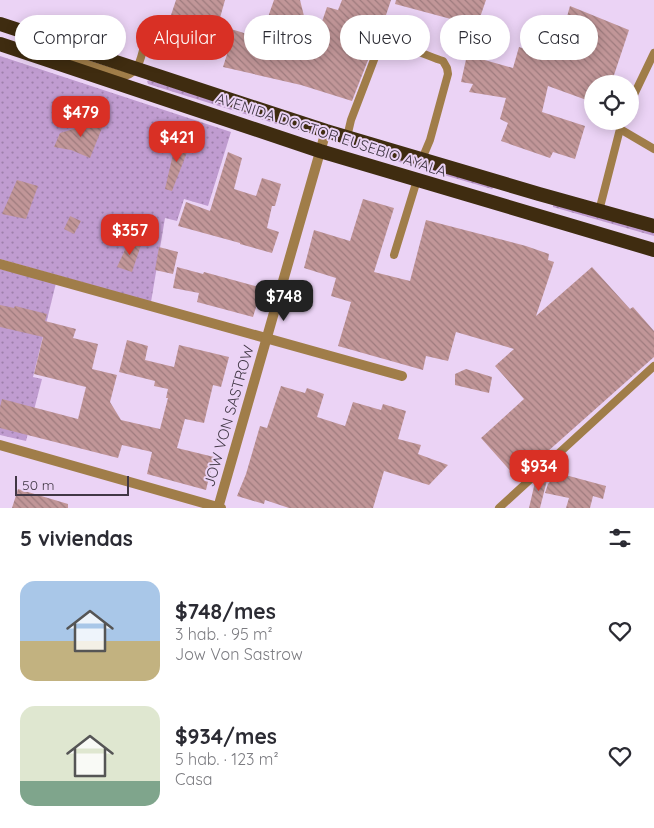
<!DOCTYPE html>
<html lang="es">
<meta charset="utf-8">
<style>
:root{--surface:#fff;--page:#f2f2f3;--text:#2b2b33;--muted:#7c7c81;--accent:#d93025}
body{margin:0;font-family:Quicksand,sans-serif;background:var(--page);color:var(--text);height:100vh;display:flex;flex-direction:column;font-size:19px;white-space:nowrap}
*{box-sizing:border-box;margin:0}
p{font-size:16px;color:var(--muted)}
.icon{flex:none;width:28px;height:28px;fill:none;stroke:currentColor;stroke-width:2;stroke-linecap:round;stroke-linejoin:round}
.map{position:relative;height:508px;overflow:hidden}
.sheet{display:flex;flex-direction:column;background:var(--surface);flex:1}
.sheet>*{flex:none}
.guide{position:absolute;left:15px;top:15px;width:625px;height:45px;display:flex;gap:10px}
.controls{position:absolute;left:584px;top:75px;display:grid;gap:10px}
.controls a{display:grid;place-items:center;width:55px;height:55px;border-radius:50%;background:var(--surface);box-shadow:0 2px 12px #0003;font-size:25px}
.scale{position:absolute;left:15px;bottom:12px;width:114px;box-sizing:border-box;padding-left:5px;border:2px solid #413745;border-top:0;font-size:14px;line-height:18px;white-space:nowrap;color:#413745;-webkit-text-stroke:4px #ebd3f5;paint-order:stroke}
.price{position:absolute;translate:-50% -42px;padding:0 11px;border-radius:10px;background:var(--accent);color:#fff;font-size:16px;line-height:32px;filter:drop-shadow(0 1px 2px #0008)}
.price::after{content:'';position:absolute;left:50%;top:30px;width:15px;height:11px;margin-left:-8px;background:inherit;clip-path:polygon(0 0,100% 0,50% 100%)}
.price.active{background:#222;color:#fff}
ul{padding:0;list-style:none}
li{display:flex;align-items:center;gap:15px;height:125px;padding:0 20px}
li span{display:grid;place-items:center;flex:none;width:140px;height:100px;border-radius:15px;color:#555}
li>.icon{margin-inline-start:auto}
span .icon{width:60px;height:60px;fill:#fffc;stroke-width:1}
li b{font-size:21px}
h2{display:flex;justify-content:space-between;align-items:center;height:60px;padding:0 20px;font-size:21px}
.tag{padding:0 18px;border-radius:22px;background:var(--surface);box-shadow:0 2px 12px #0003;font-size:18px;line-height:45px}
.tag.active{background:var(--accent);color:#fff}
.map>svg:first-child{display:block}
.grass{fill:url(#grass-dots)}
.building{fill:url(#building-back-hatch)}
.lines{fill:none;stroke-linecap:round;stroke-linejoin:round}
.service{stroke:#a07d49;stroke-width:8}
.minor{stroke:#a07d49;stroke-width:10}
.tertiary{stroke:#a07d49;stroke-width:10}
.trunk{stroke:#3f2c10;stroke-width:14}
.labels{text-anchor:middle;stroke-width:4;stroke-linejoin:round;paint-order:stroke}
.street-label{font-size:15px;fill:#413745;stroke:#ebd3f5}
</style>
<div class="map">
<svg width="654" height="508" viewBox="0 0 654 508">
<defs>
<pattern id="grass-dots" width="8" height="8" patternUnits="userSpaceOnUse" patternTransform="scale(1.25)"><rect width="8" height="8" fill="#c09cd0"/><path d="M2 2h.1M6 6h.1" fill="none" stroke="#9e80ab" stroke-width="1.8" stroke-linecap="round"/></pattern>
<pattern id="building-back-hatch" width="6" height="6" patternUnits="userSpaceOnUse" patternTransform="scale(1.25)"><rect width="6" height="6" fill="#c19698"/><path d="M-1 5l2 2M0 0l6 6M5-1l2 2" fill="none" stroke="#9e7b7e"/></pattern>
</defs>
<rect width="100%" height="100%" fill="#ebd3f5"/>
<path class="grass" d="M0 56 231 132 208 206 184 199 177 221 165 218 151 302 0 259Z
M149 80 279 122 280 125 148 84 147 81Z
M358 147 494 187 492 189 358 150Z
M553 204 654 232V236L553 207Z
M0 269 56 283 33 377 42 379 26 441 0 435Z"/>
<path class="building" d="M176 0H225L218 25 311 54 327 7 338 10 342 0H391L378 39 375 42 352 101 301 85 223 67 229 48 168 24Z
M274 0H300L307 28 267 20Z
M396 0H486L477 26 395 4Z
M570 6 629 30 611 84H592V102L548 86 542 112 585 126 575 159 553 152 550 158 501 141 508 123 500 119 506 98 469 92 473 84 461 82 467 55 513 68 519 47 555 59Z
M87 116 104 123 90 158 71 150 54 147 60 133 84 126Z
M176 141 191 142 172 191 165 189Z
M228 152 242 158 234 189 256 196 262 178 281 184 275 206H272L267 228 279 232 272 253 240 244V243L178 226 186 202 210 211Z
M17 180 38 186 26 219 2 214Z
M363 199 394 208 374 272 410 281 426 220 526 246 549 254 548 260 554 262 536 316 592 267 630 309 633 307 654 331V357L520 476H515L481 438 524 399 495 366 514 349 456 332 448 361 426 356 423 370 338 346 351 302 331 296 336 278 304 268 314 230 350 241Z
M70 216 81 221 74 234 64 229Z
M130 239 142 242 132 272 117 267Z
M159 247 178 252 173 274 155 270Z
M177 267 203 274 204 272 262 288 253 317 197 302 199 293 173 288Z
M0 305 14 308 15 306 47 314 45 321 76 329 73 338 98 344 92 369 117 375 110 402 121 420 160 429 168 398H166L168 389 154 386 155 381 119 372 127 340 148 346 145 360 174 367 179 345 229 357 221 387 213 385 204 423 185 419 177 448 214 457 206 490 147 474 152 452 122 445 118 458 0 428V407L2 399 78 419 86 387 34 374 43 337 0 327Z
M466 369 492 377 489 393 455 385V374Z
M281 386 305 393 307 388 324 394 317 417 345 426 353 402 381 410 383 404 406 411 398 439 421 445 418 454 448 465 429 485 384 471 373 508H289L265 500 264 504 237 496 246 474 260 426 267 428Z
M547 472H549L540 508H529L535 482Z
M558 473 606 486 603 499 593 496 590 508H566L569 498 545 493 548 484Z
M18 489 68 504V508H12Z"/>
<g class="lines">
<path class="service" d="M37 55 46 51 125 76C142 72 142 49 147 35
M630 103 654 53
M347 137 351 120 380 44C395 40 427 56 443 61L447 68 448 74 430 140 422 159
M599 211 620 129 654 149
M394 255 417 180
M499 508 654 366"/>
<path class="minor" d="M0 264 402 376"/>
<path class="tertiary" d="M0 445 221 508
M218 508 326 131"/>
<path class="trunk" d="M0 24 326 131 539 194 654 226
M0 44 320 151 654 250"/>
</g>
<g class="labels">
<g class="street-label">
<text transform="translate(331 135) rotate(18)" y="5">AVENIDA DOCTOR EUSEBIO AYALA</text>
<text transform="translate(229 416) rotate(-74)" y="5">JOW VON SASTROW</text>
</g>
</g>
</svg>
<div class="controls">
<a><svg class="icon" aria-label="locate" viewBox="0 0 24 24"><circle cx="12" cy="12" r="6"/><path d="M12 2v4M12 18v4M2 12h4M18 12h4"/></svg></a>
</div>
<div class="scale">50 m</div>
<b class="price" style="left:81px;top:138px">$479</b>
<b class="price" style="left:177px;top:163px">$421</b>
<b class="price" style="left:130px;top:256px">$357</b>
<b class="price active" style="left:284px;top:322px">$748</b>
<b class="price" style="left:539px;top:492px">$934</b>
<div class="guide">
<a class="tag">Comprar</a>
<a class="tag active">Alquilar</a>
<a class="tag">Filtros</a>
<a class="tag">Nuevo</a>
<a class="tag">Piso</a>
<a class="tag">Casa</a>
</div>
</div>
<section class="sheet">
<h2>5 viviendas<svg class="icon" aria-label="filters" viewBox="0 0 24 24"><path d="M4 7h16M4 17h16"/><circle cx="9" cy="7" r="2"/><circle cx="15" cy="17" r="2"/></svg></h2>
<ul>
<li><span style="background:linear-gradient(#a9c7e8 60%,#c2b280 0)"><svg class="icon" aria-label="home" viewBox="0 0 24 24"><path d="M3 11l9-7 9 7M6 9v11h12V9"/></svg></span><div><b>$748/mes</b><p>3 hab. · 95 m²</p><p>Jow Von Sastrow</p></div><svg class="icon" aria-label="heart" viewBox="0 0 24 24"><path d="M12 20l-8-8c-3-5 5-10 8-4 3-6 11-1 8 4z"/></svg></li>
<li><span style="background:linear-gradient(#dfe7d0 75%,#7fa58c 0)"><svg class="icon" aria-label="home" viewBox="0 0 24 24"><path d="M3 11l9-7 9 7M6 9v11h12V9"/></svg></span><div><b>$934/mes</b><p>5 hab. · 123 m²</p><p>Casa</p></div><svg class="icon" aria-label="heart" viewBox="0 0 24 24"><path d="M12 20l-8-8c-3-5 5-10 8-4 3-6 11-1 8 4z"/></svg></li>
</ul>
</section>
